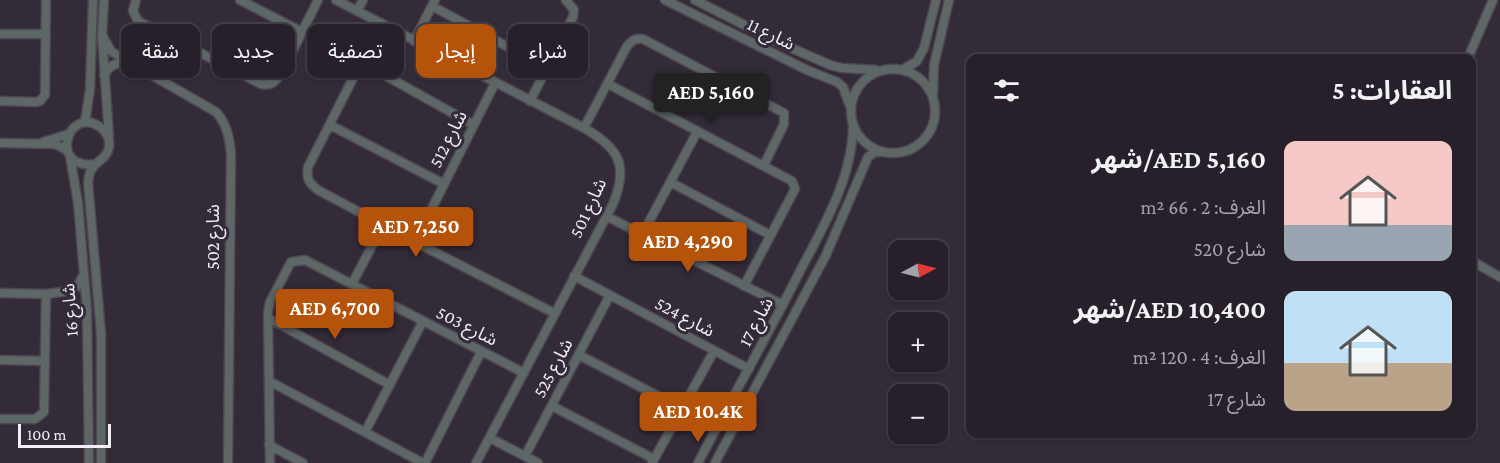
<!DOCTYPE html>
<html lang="ar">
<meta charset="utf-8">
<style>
:root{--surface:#27202b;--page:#332d37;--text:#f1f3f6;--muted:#a4a3a9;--line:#433e47;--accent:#b45309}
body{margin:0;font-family:"Crimson Pro","Noto Sans Arabic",serif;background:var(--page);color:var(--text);direction:rtl;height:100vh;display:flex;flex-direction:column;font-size:22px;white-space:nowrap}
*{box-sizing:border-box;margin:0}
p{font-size:20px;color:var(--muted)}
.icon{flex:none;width:33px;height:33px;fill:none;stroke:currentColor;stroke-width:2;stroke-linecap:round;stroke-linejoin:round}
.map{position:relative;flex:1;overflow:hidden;direction:ltr}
.drawer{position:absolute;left:966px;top:54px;width:510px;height:384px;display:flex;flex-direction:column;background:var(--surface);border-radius:12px;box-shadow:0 2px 4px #0004,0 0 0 2px var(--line);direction:rtl}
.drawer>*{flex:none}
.banner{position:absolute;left:18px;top:24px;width:570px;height:54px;direction:rtl;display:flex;gap:12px}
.needle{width:39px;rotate:83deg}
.controls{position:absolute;left:888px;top:240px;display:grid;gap:12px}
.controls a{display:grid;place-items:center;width:60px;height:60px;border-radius:12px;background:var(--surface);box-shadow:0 2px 4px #0004,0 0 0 2px var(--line);font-size:30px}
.scale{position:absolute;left:18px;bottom:15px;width:93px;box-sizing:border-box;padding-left:6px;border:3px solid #f3edf7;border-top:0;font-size:16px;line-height:21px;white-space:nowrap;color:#f3edf7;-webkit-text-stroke:4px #342b39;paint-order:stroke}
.price{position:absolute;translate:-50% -51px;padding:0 14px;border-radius:6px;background:var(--accent);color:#fff;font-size:20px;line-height:39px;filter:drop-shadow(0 2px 3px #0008)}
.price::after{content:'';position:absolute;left:50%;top:36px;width:18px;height:14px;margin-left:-9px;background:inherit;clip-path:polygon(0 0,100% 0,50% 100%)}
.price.active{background:#222;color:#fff}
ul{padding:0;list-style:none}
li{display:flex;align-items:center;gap:18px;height:150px;padding:0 24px}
li span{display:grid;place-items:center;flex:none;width:168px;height:120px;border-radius:12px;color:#555}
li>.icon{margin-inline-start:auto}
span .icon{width:72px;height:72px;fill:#fffc;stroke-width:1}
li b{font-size:26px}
h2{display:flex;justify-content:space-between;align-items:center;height:72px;padding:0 24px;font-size:26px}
.chip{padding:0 21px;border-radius:12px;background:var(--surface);box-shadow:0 2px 4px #0004,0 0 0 2px var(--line);font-size:21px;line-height:54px}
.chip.active{background:var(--accent);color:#fff}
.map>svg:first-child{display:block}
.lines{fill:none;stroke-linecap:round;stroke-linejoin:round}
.minor-casing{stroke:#4f4654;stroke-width:11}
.minor{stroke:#5d6766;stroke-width:8}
.labels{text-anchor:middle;stroke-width:6;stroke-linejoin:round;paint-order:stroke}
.street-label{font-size:18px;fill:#f3edf7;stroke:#342b39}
</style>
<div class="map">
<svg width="1500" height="463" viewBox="0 0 1500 463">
<rect width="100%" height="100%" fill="#342b39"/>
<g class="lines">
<g class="minor-casing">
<path id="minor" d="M104 0 102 35 109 136
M136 0 133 11 138 21 261 84C272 86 276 81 282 72L318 0
M240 0 302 32
M336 0 584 128C619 148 629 165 613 204L476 463
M665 0 807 70 837 82 843 87 850 106
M695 0 780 43 830 65 842 68 876 70
M432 6 547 68
M357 11 363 0
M381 23 308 167C306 179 309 183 318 190L415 242 554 313
M0 34H46
M102 35 111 51 117 55 216 112C227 124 229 137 231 153L228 463
M414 41 435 0
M1468 58 1493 0
M361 62 474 125
M851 111a42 42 0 1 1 84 0a42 42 0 1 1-84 0Z
M904 69 917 61 924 48 936 0
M104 75C109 65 117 62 128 63
M608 84 792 181 795 189 744 286
M933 94 934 65 949 0
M0 101 35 102 40 101 45 95 46 0
M530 101 573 17 574 10 566 0
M85 122 90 89 93 0
M330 125 444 184
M584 128 626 48C631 41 634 38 643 39L784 113V124L764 165
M43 142 69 134
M0 143 55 144 67 150
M70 156 78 203 87 310 89 463
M96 164C47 171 68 104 100 127 107 132 110 139 109 147 107 159 97 160 92 169 89 172 89 178 88 182L101 334V463
M670 182 770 235
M606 216 783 305
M642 235 697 132
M415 242 495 83
M1472 261 1500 277
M574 276 749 369
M352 284 383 225
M0 293 46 294 62 292 77 287 83 276
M268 318 390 385
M579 355 681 408
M0 360 45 361
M269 381 423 463
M552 406 654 459
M0 419H35L44 412 46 294
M365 432 423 321
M490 438 538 463
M269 445 303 463
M525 456 610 295
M270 463 268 312 270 302 291 262 305 260 524 373
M425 463 481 352
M652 463 714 351
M698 463C731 399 767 337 799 273 823 227 853 178 853 124
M715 463 826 255 868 157 875 152H882"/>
</g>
<use href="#minor" class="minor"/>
</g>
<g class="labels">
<g class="street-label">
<text transform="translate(771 34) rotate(26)" y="6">شارع 11</text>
<text transform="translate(448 139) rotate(-63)" y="6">شارع 512</text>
<text transform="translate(588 208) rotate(-65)" y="6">شارع 501</text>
<text transform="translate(213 237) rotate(-90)" y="6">شارع 502</text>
<text transform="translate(70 310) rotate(-94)" y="6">شارع 16</text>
<text transform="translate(685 317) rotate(28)" y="6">شارع 524</text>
<text transform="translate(756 322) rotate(-62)" y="6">شارع 17</text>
<text transform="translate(467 326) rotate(27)" y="6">شارع 503</text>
<text transform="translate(553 368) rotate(-62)" y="6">شارع 525</text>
</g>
</g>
</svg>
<div class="controls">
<a><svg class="needle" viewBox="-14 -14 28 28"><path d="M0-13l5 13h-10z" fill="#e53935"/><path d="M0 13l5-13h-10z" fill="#a4a3a9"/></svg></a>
<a>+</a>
<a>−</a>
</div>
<div class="scale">100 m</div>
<b class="price active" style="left:711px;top:124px">AED 5,160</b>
<b class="price" style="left:416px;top:258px">AED 7,250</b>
<b class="price" style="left:688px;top:273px">AED 4,290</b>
<b class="price" style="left:335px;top:340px">AED 6,700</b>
<b class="price" style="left:698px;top:443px">AED 10.4K</b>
<div class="banner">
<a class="chip">شراء</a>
<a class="chip active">إيجار</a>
<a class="chip">تصفية</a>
<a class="chip">جديد</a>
<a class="chip">شقة</a>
</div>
<section class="drawer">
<h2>العقارات: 5<svg class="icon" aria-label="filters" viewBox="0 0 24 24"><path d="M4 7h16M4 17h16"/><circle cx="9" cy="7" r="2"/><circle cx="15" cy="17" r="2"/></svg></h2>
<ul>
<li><span style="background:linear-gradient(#f6c9c9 70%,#9aa5b1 0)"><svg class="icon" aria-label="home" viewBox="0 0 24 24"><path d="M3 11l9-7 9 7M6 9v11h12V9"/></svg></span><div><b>AED 5,160/شهر</b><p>الغرف: 2 · 66 m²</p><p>شارع 520</p></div></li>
<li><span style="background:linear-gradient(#bfe0f5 60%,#b9a48a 0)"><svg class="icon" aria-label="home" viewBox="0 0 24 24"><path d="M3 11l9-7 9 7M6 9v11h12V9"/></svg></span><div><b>AED 10,400/شهر</b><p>الغرف: 4 · 120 m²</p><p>شارع 17</p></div></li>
</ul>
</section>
</div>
